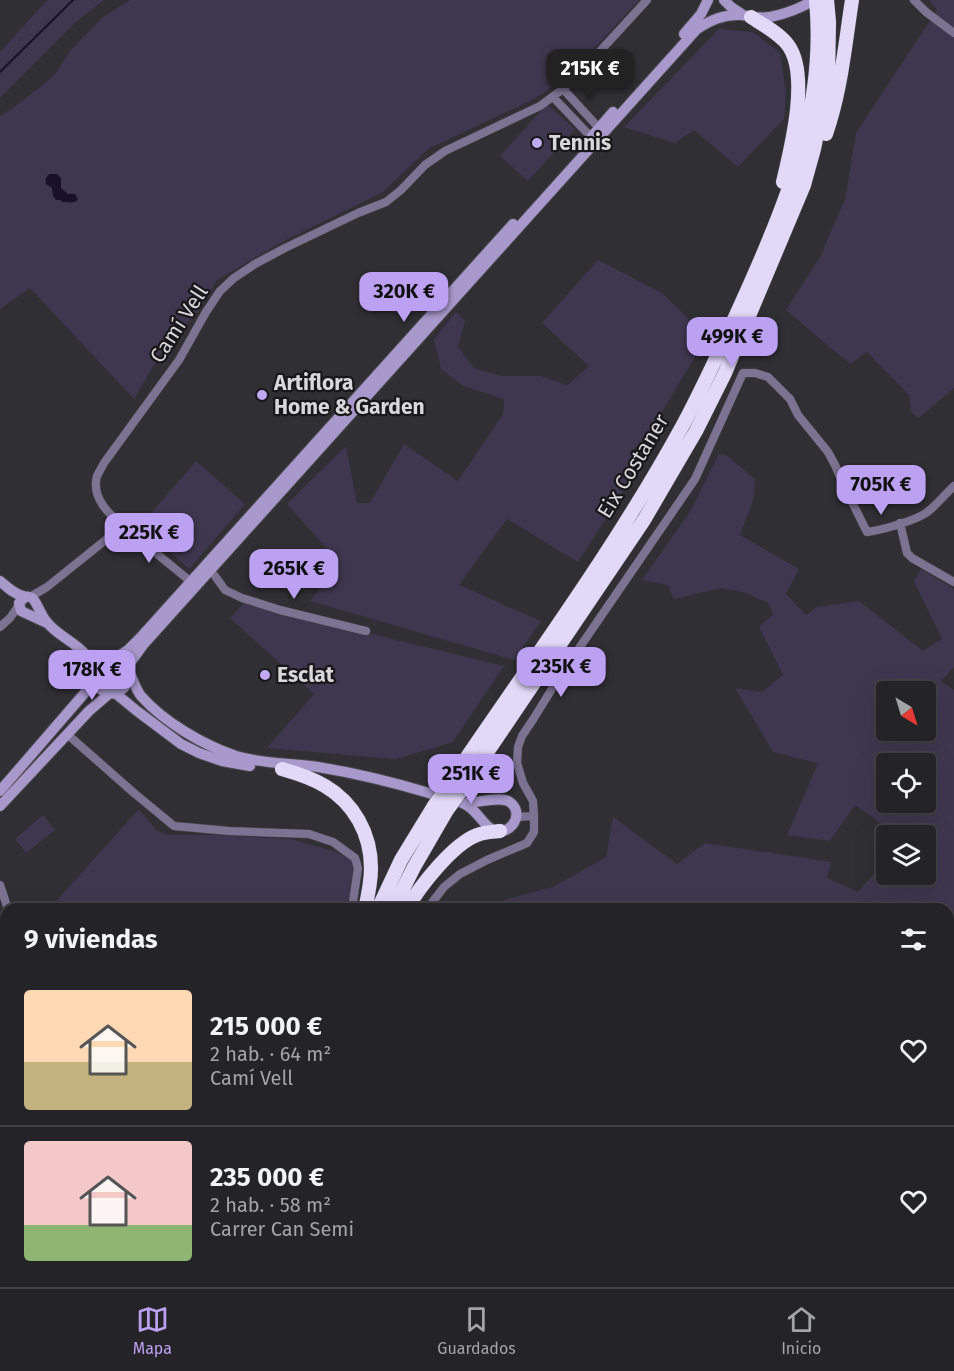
<!DOCTYPE html>
<html lang="es">
<meta charset="utf-8">
<style>
:root{--surface:#242327;--page:#2c2b2f;--text:#f1f3f6;--muted:#a3a4a7;--line:#414044;--accent:#bca0f2}
body{margin:0;font-family:"Fira Sans",sans-serif;background:var(--page);color:var(--text);height:100vh;display:flex;flex-direction:column;font-size:22px;white-space:nowrap}
*{box-sizing:border-box;margin:0}
p{font-size:20px;color:var(--muted)}
.icon{flex:none;width:33px;height:33px;fill:none;stroke:currentColor;stroke-width:2;stroke-linecap:round;stroke-linejoin:round}
.map{position:relative;flex:1;overflow:hidden}
.panel{position:absolute;left:0px;top:903px;width:954px;height:384px;display:flex;flex-direction:column;background:var(--surface);border-radius:18px 18px 0 0;box-shadow:0 6px 24px #0002,0 0 0 2px var(--line)}
.panel>*{flex:none}
.needle{width:39px;rotate:142deg}
.tools{position:absolute;left:876px;top:681px;display:grid;gap:12px}
.tools a{display:grid;place-items:center;width:60px;height:60px;border-radius:6px;background:var(--surface);box-shadow:0 6px 24px #0002,0 0 0 2px var(--line);font-size:30px}
.price{position:absolute;translate:-50% -51px;padding:0 14px;border-radius:12px;background:var(--accent);color:#111;font-size:20px;line-height:39px;filter:drop-shadow(0 2px 3px #0008)}
.price::after{content:'';position:absolute;left:50%;top:36px;width:18px;height:14px;margin-left:-9px;background:inherit;clip-path:polygon(0 0,100% 0,50% 100%)}
.price.active{background:#222;color:#fff}
ul{padding:0;list-style:none}
li{display:flex;align-items:center;gap:18px;height:150px;padding:0 24px}
li+li{border-top:2px solid var(--line)}
li span{display:grid;place-items:center;flex:none;width:168px;height:120px;border-radius:6px;color:#555}
li>.icon{margin-inline-start:auto}
span .icon{width:72px;height:72px;fill:#fffc;stroke-width:1}
li b{font-size:26px}
h2{display:flex;justify-content:space-between;align-items:center;height:72px;padding:0 24px;font-size:26px}
.menu{display:flex;justify-content:space-around;align-items:center;height:84px;border-top:2px solid var(--line);background:var(--surface);font-size:16px;color:var(--muted)}
.menu a{display:grid;justify-items:center;gap:3px}
.menu .active{color:var(--accent)}
.map>svg:first-child{display:block}
.green{fill:#3f374f;fill-rule:evenodd}
.water{fill:#1a102a}
.lines{fill:none;stroke-linecap:round;stroke-linejoin:round}
.stream{stroke:#1a102a;stroke-width:2}
.street-casing{stroke:#4b4a4f;stroke-width:9}
.secondary-casing{stroke:#4b4a4f;stroke-width:12}
.highway-casing{stroke:#4b4a4f;stroke-width:15}
.street{stroke:#7c7393;stroke-width:8}
.secondary{stroke:#a898cb;stroke-width:10}
.highway{stroke:#e2d9f9;stroke-width:14}
.highway-bridge-casing{stroke:#4b4a4f;stroke-width:15;stroke-linecap:butt}
.highway-bridge{stroke:#e2d9f9;stroke-width:14}
.poi-dot{fill:#c0a8f3;stroke:#18181a;stroke-width:2}
.labels{text-anchor:middle;stroke-width:4.5;stroke-linejoin:round;paint-order:stroke}
.poi-label{font-size:21px;font-weight:bold;fill:#d8d8db;stroke:#18181a;text-anchor:start}
.street-label{font-size:21px;fill:#d8d8db;stroke:#18181a}
</style>
<div class="map">
<svg width="954" height="1287" viewBox="0 0 954 1287">
<rect width="100%" height="100%" fill="#302f34"/>
<path class="green" d="M48 0H104L76 22 0 98V52L38 10Z
M130 0H639L569 76 534 99 428 149 383 192 282 242 217 280 198 311 161 353 134 399 30 288 0 309V116L17 105 54 76 70 51 102 18Z
M929 0H954V388L919 418 911 412 909 395 867 352 850 364 786 310 820 257 845 199 856 133 937 10Z
M719 29 753 32 780 53 786 93 784 119 738 167 694 130 675 143 624 127Z
M547 104 575 129 528 181 500 156Z
M598 260 662 293 707 337 645 440 631 451 635 473 578 562 507 519 459 585 541 621 514 660 310 601 340 563 287 504 346 446 357 503H370L404 444 458 481 503 414 504 399 463 386 441 369 434 339 456 312 465 321 458 347 474 368 501 376H540L567 385 589 366 542 323Z
M719 454 726 455 755 479 754 498 740 535 799 569 786 594 806 615 817 607 859 601 923 651 942 639 914 581 921 569 954 589V667L941 681 954 690V1221L948 1226V909H493L504 900 553 887 606 857 613 817 677 864 705 843 831 862 827 878 858 892 886 860V874H926V836L898 835 855 805 830 841 787 835 818 763 773 752 735 688 762 692 783 675 759 627 773 614 768 603 746 593 722 588 674 599 668 585 642 580 691 510ZM886 692H926V730H886ZM886 764H926V802H886Z
M196 461 245 504 189 569 140 526Z
M244 603 504 666 453 742 396 759 267 748 314 694 230 618Z
M139 809 156 830 168 835H214L291 839 336 852 348 857 355 864V909H49Z
M43 815 55 830 26 853 15 839Z
M59 1281H280V1287H59Z
M369 1281H457L449 1287H367Z
M530 1281H919L918 1287H525Z"/>
<path class="water" d="M50 174H57L61 178V188L68 194H75L78 199C76 204 68 202 63 202L60 200H56L53 196 52 188 46 184C45 179 46 176 50 174Z"/>
<g class="lines">
<path class="stream" d="M0 72 73 0"/>
<g class="street-casing">
<path id="street" d="M914 0 926 12 954 33
M563 89 599 128
M553 97 591 137
M900 523 907 553 912 558 954 582
M123 526 190 581
M215 576 225 590 242 598 280 610 366 631
M30 597 47 587 123 526C109 514 91 498 97 476 99 472 102 467 104 463L179 360 206 312 220 291 234 278 255 264 285 248 358 213 386 202 401 190 425 165 445 151 540 106 563 89 580 73 647 0
M0 627 10 618 19 605
M67 734 134 793 174 826 229 831 309 834 333 842 355 858 358 868 352 909
M534 816 533 801 523 783 517 763 518 747 522 736 534 718 558 679 695 479 743 373H755L768 377 790 399 798 415 828 452 836 467 842 482 867 532C882 530 914 521 926 513 936 506 945 494 954 486
M0 885 8 909
M427 909 444 887 460 874 487 860 527 843 534 832V816L516 817
M0 980 6 978
M3 1061 6 1072
M0 1147 6 1154
M948 1230 954 1226
M0 1236 6 1230
M50 1281V1287
M463 1287 468 1281
M514 1287 516 1281
M922 1287 923 1281"/>
</g>
<g class="secondary-casing">
<path id="secondary" d="M724 0 731 7 743 15
M684 34 701 14 708 0
M586 143 613 112
M0 581C7 587 14 594 23 596 26 597 29 596 32 598 35 599 42 617 46 621 56 635 74 641 85 654 93 665 90 684 103 691 116 698 128 688 129 675
M25 597 19 603 21 611 47 623
M86 655C91 655 117 658 121 661 130 666 133 686 141 696 164 722 203 745 236 756 263 764 291 763 318 767 355 773 392 782 429 793 441 797 457 799 468 806 477 812 482 822 490 828 507 840 526 816 511 803 502 794 476 804 463 803
M116 658 128 650 140 638 513 224
M127 667 143 645 697 29C711 20 724 14 741 15 751 16 760 19 770 17 785 14 801 8 814 0
M115 693 137 711 181 744 199 753 222 761 250 766
M0 791 95 681
M0 806 89 711 110 693"/>
</g>
<g class="highway-casing">
<path id="highway" d="M751 17C763 25 779 33 788 45 810 75 791 148 783 182
M826 134C841 91 845 45 852 0
M282 769C296 773 312 778 325 786 354 803 371 834 371 868 371 882 368 896 365 909
M448 785C528 666 615 550 684 423 708 378 729 331 750 284 791 192 826 102 816 0
M461 791 644 520 696 431 725 373 804 185 814 149 828 79 829 22 827 0
M378 909 401 860 434 806
M393 909 414 867 447 810
M407 909C419 887 453 844 477 835 484 832 492 832 500 831
M310 1287 311 1281
M325 1287 326 1281"/>
</g>
<use href="#street" class="street"/>
<use href="#secondary" class="secondary"/>
<use href="#highway" class="highway"/>
<g class="highway-bridge-casing">
<path id="highway-bridge" d="M434 806 448 785
M447 810 461 791"/>
</g>
<use href="#highway-bridge" class="highway-bridge"/>
</g>
<g class="poi-dot">
<circle cx="537" cy="143" r="6"/>
<circle cx="262" cy="395" r="6"/>
<circle cx="265" cy="675" r="6"/>
</g>
<g class="labels">
<g class="poi-label">
<text x="549" y="150">Tennis</text>
<text x="274" y="390">Artiflora<tspan x="274" dy="24">Home &amp; Garden</tspan></text>
<text x="277" y="682">Esclat</text>
</g>
<g class="street-label">
<text transform="translate(179 324) rotate(-57)" y="7">Camí Vell</text>
<text transform="translate(633 466) rotate(-59)" y="7">Eix Costaner</text>
</g>
</g>
</svg>
<div class="tools">
<a><svg class="needle" viewBox="-14 -14 28 28"><path d="M0-13l5 13h-10z" fill="#e53935"/><path d="M0 13l5-13h-10z" fill="#a3a4a7"/></svg></a>
<a><svg class="icon" aria-label="locate" viewBox="0 0 24 24"><circle cx="12" cy="12" r="6"/><path d="M12 2v4M12 18v4M2 12h4M18 12h4"/></svg></a>
<a><svg class="icon" aria-label="layers" viewBox="0 0 24 24"><path d="M12 4l9 5-9 5-9-5zM3 14l9 5 9-5"/></svg></a>
</div>
<b class="price active" style="left:590px;top:100px">215K €</b>
<b class="price" style="left:404px;top:323px">320K €</b>
<b class="price" style="left:732px;top:368px">499K €</b>
<b class="price" style="left:881px;top:516px">705K €</b>
<b class="price" style="left:149px;top:564px">225K €</b>
<b class="price" style="left:294px;top:600px">265K €</b>
<b class="price" style="left:561px;top:698px">235K €</b>
<b class="price" style="left:92px;top:701px">178K €</b>
<b class="price" style="left:471px;top:805px">251K €</b>
<section class="panel">
<h2>9 viviendas<svg class="icon" aria-label="filters" viewBox="0 0 24 24"><path d="M4 7h16M4 17h16"/><circle cx="9" cy="7" r="2"/><circle cx="15" cy="17" r="2"/></svg></h2>
<ul>
<li><span style="background:linear-gradient(#ffd9b3 60%,#c2b280 0)"><svg class="icon" aria-label="home" viewBox="0 0 24 24"><path d="M3 11l9-7 9 7M6 9v11h12V9"/></svg></span><div><b>215 000 €</b><p>2 hab. · 64 m²</p><p>Camí Vell</p></div><svg class="icon" aria-label="heart" viewBox="0 0 24 24"><path d="M12 20l-8-8c-3-5 5-10 8-4 3-6 11-1 8 4z"/></svg></li>
<li><span style="background:linear-gradient(#f6c9c9 70%,#8fb573 0)"><svg class="icon" aria-label="home" viewBox="0 0 24 24"><path d="M3 11l9-7 9 7M6 9v11h12V9"/></svg></span><div><b>235 000 €</b><p>2 hab. · 58 m²</p><p>Carrer Can Semi</p></div><svg class="icon" aria-label="heart" viewBox="0 0 24 24"><path d="M12 20l-8-8c-3-5 5-10 8-4 3-6 11-1 8 4z"/></svg></li>
</ul>
</section>
</div>
<nav class="menu">
<a class="active"><svg class="icon" aria-label="map" viewBox="0 0 24 24"><path d="M3 6l6-2 6 2 6-2v14l-6 2-6-2-6 2zM9 4v14M15 6v14"/></svg>Mapa</a>
<a><svg class="icon" aria-label="saved" viewBox="0 0 24 24"><path d="M7 4h10v16l-5-4-5 4z"/></svg>Guardados</a>
<a><svg class="icon" aria-label="home" viewBox="0 0 24 24"><path d="M3 11l9-7 9 7M6 9v11h12V9"/></svg>Inicio</a>
</nav>
